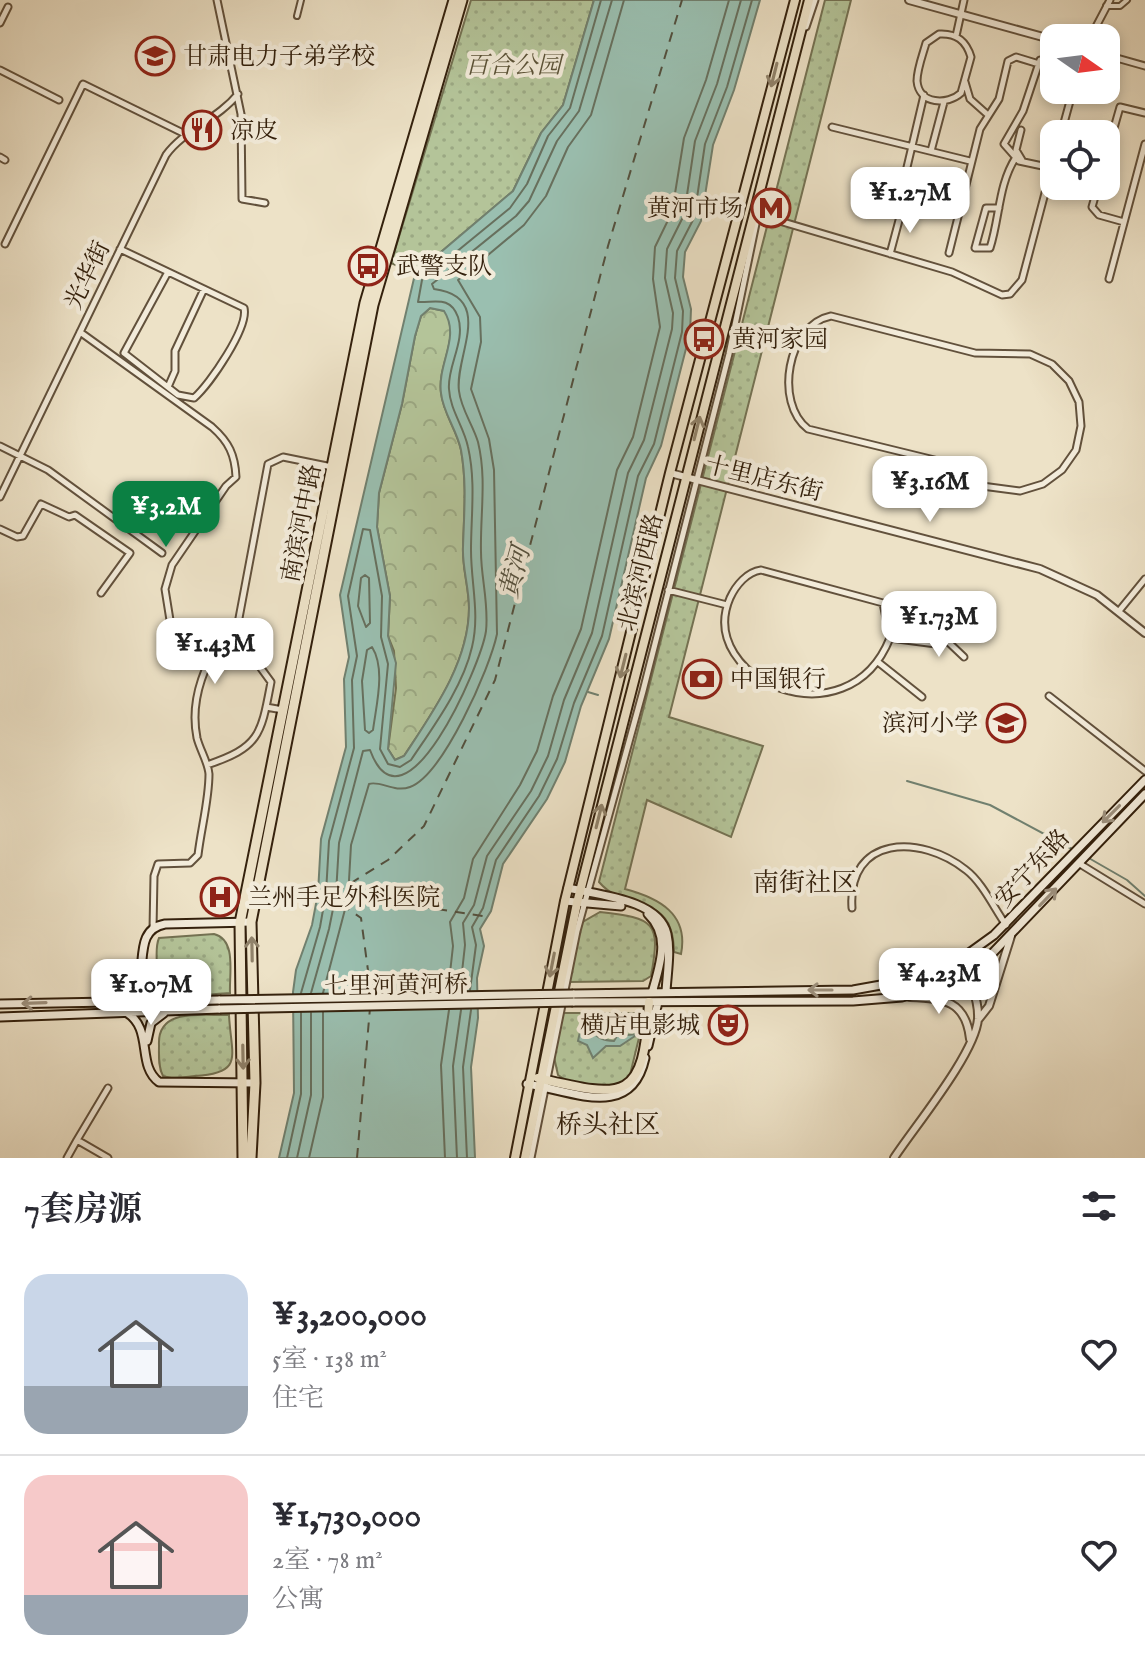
<!DOCTYPE html>
<html lang="zh">
<meta charset="utf-8">
<style>
:root{--surface:#fff;--page:#f2f2f3;--text:#2b2b33;--muted:#7c7c81;--line:#e1e1e2;--accent:#0b8043}
body{margin:0;font-family:"IM FELL English","Noto Serif SC",serif;background:var(--page);color:var(--text);height:100vh;display:flex;flex-direction:column;font-size:30px;white-space:nowrap}
*{box-sizing:border-box;margin:0}
p{font-size:26px;color:var(--muted)}
.icon{flex:none;width:44px;height:44px;fill:none;stroke:currentColor;stroke-width:2;stroke-linecap:round;stroke-linejoin:round}
.map{position:relative;height:1158px;overflow:hidden}
.drawer{display:flex;flex-direction:column;background:var(--surface);flex:1}
.drawer>*{flex:none}
.needle{width:52px;rotate:104deg}
.tools{position:absolute;left:1040px;top:24px;display:grid;gap:16px}
.tools a{display:grid;place-items:center;width:80px;height:80px;border-radius:16px;background:var(--surface);box-shadow:0 4px 12px #0003;font-size:40px}
.price{position:absolute;translate:-50% -68px;padding:0 18px;border-radius:16px;background:#fff;color:#222;font-size:26px;line-height:52px;filter:drop-shadow(0 2px 4px #0008)}
.price::after{content:'';position:absolute;left:50%;top:48px;width:24px;height:18px;margin-left:-12px;background:inherit;clip-path:polygon(0 0,100% 0,50% 100%)}
.price.current{background:var(--accent);color:#fff}
ul{padding:0;list-style:none}
li{display:flex;align-items:center;gap:24px;height:200px;padding:0 24px}
li+li{border-top:2px solid var(--line)}
li span{display:grid;place-items:center;flex:none;width:224px;height:160px;border-radius:24px;color:#555}
li>.icon{margin-inline-start:auto}
span .icon{width:96px;height:96px;fill:#fffc;stroke-width:1}
li b{font-size:34px}
h2{display:flex;justify-content:space-between;align-items:center;height:96px;padding:0 24px;font-size:34px}
.map>svg:first-child{display:block}
.forest{fill:url(#forest-crowns);stroke:#747253;stroke-width:2}
.park{fill:url(#park-dots);stroke:#747253;stroke-width:2}
.water{fill:#9abfb0;stroke:#71806f;stroke-width:2;fill-rule:evenodd}
.lines{fill:none;stroke-linecap:round;stroke-linejoin:round}
.shore{stroke:#67705e;stroke-width:2}
.stream{stroke:#71806f;stroke-width:2}
.ferry{stroke:#53503e;stroke-width:2;stroke-dasharray:10 8;stroke-linecap:butt}
.pedestrian-casing{stroke:#62513c;stroke-width:8}
.minor-casing{stroke:#62513c;stroke-width:9}
.tertiary-casing{stroke:#62513c;stroke-width:10}
.secondary-casing{stroke:#34210d;stroke-width:11}
.primary-casing{stroke:#34210d;stroke-width:12}
.trunk-casing{stroke:#34210d;stroke-width:13}
.pedestrian{stroke:#f3ecdb;stroke-width:4}
.minor{stroke:#f3ecdb;stroke-width:5}
.tertiary{stroke:#f3ecdb;stroke-width:6}
.secondary{stroke:#f3ecdb;stroke-width:7}
.primary{stroke:#ede2c7;stroke-width:8}
.trunk{stroke:#ede2c7;stroke-width:9}
.secondary-bridge-casing{stroke:#34210d;stroke-width:11;stroke-linecap:butt}
.secondary-bridge{stroke:#f3ecdb;stroke-width:7}
.oneway{stroke:#90826a}
.oneway2{stroke:#9d917e}
.labels{text-anchor:middle;stroke-width:8;stroke-linejoin:round;paint-order:stroke}
.poi-label{font-size:24px;fill:#34210d;stroke:#f3ecdb;text-anchor:start}
.park-label{font-size:24px;font-style:italic;fill:#5a5237;stroke:#f3ecdb}
.street-label{font-size:24px;fill:#34210d;stroke:#f3ecdb}
.water-label{font-size:26px;font-style:italic;fill:#53503e;stroke:#f3ecdb}
.neighbourhood-label{font-size:26px;fill:#34210d;stroke:#f3ecdb}
</style>
<div class="map">
<svg width="1145" height="1158" viewBox="0 0 1145 1158">
<defs>
<pattern id="forest-crowns" width="20" height="18" patternUnits="userSpaceOnUse" patternTransform="scale(2)"><rect width="20" height="18" fill="#b4c499"/><path d="M2 6a3 3 0 1 1 6 0M12 15a3 3 0 1 1 6 0" fill="none" stroke="#9ba883"/></pattern>
<pattern id="park-dots" width="8" height="8" patternUnits="userSpaceOnUse" patternTransform="scale(2)"><rect width="8" height="8" fill="#b4c499"/><path d="M2 2h.1M6 6h.1" fill="none" stroke="#9ba883" stroke-width="1.8" stroke-linecap="round"/></pattern>
</defs>
<rect width="100%" height="100%" fill="#ede2c7"/>
<filter id="stains"><feTurbulence type="fractalNoise" baseFrequency=".0025" numOctaves="4"/><feColorMatrix values="0 0 0 0 .2 0 0 0 0 .09 0 0 0 0 .02 0 0 0 .5 -.17"/></filter>
<radialGradient id="worn" r=".72"><stop offset=".6" stop-color="#630" stop-opacity="0"/><stop offset="1" stop-color="#630" stop-opacity=".3"/></radialGradient>
<path class="forest" d="M430 308 445 311C461 337 437 365 441 393 443 413 457 430 461 450 467 483 464 514 463 547 462 568 469 588 469 608 469 662 433 712 404 756L395 760 388 749 396 688 394 651 388 636 390 596 377 527 379 493 402 404 415 336 421 316Z"/>
<path class="park" d="M471 0H594L563 105 541 133 513 191 415 274 391 263Z
M825 0H851L669 717 763 746 731 837 647 800 625 889C659 898 689 914 681 954L674 952C673 890 628 916 599 882Z
M600 912C655 918 661 922 651 976L643 981 569 982 581 923Z
M214 934C237 940 229 974 230 993 202 994 159 1007 157 969 157 958 155 947 159 938Z
M563 1013H645L629 1079C609 1091 576 1090 558 1075L554 1057Z
M229 1015C231 1056 245 1073 195 1076 185 1077 173 1080 163 1076 158 1067 159 1055 159 1045 157 1007 202 1016 229 1015Z"/>
<path class="water" d="M594 0H760L734 90 713 145 701 221 685 252 683 277 691 309 690 333 661 446 646 478 609 639 581 706 565 762 547 799 503 864 491 911 480 929 484 946 477 978 478 1018 471 1067 475 1158H279L294 1093 293 992 296 970 312 925 318 893 321 839 346 747 344 679 349 657 340 595 415 274 513 191 541 133 563 105ZM430 308 444 311C461 337 437 364 441 393 443 413 457 430 461 450 467 483 464 514 463 547 462 567 469 587 469 608 469 662 433 712 404 756L395 760 388 749 396 663 388 636 390 596 377 527 379 493 402 404 415 336 421 316Z
M585 1029C597 1032 594 1040 614 1041L617 1036 638 1034 620 1046H606L593 1058 587 1045 578 1041 580 1032Z"/>
<g class="lines">
<path class="shore" d="M365 575 369 578 370 623 366 627 358 606 361 578Z
M372 647C386 669 376 706 373 730L369 733 365 730 362 681 367 650Z
M460 990 465 945 463 923 474 905 487 856 531 791 548 756 564 700 592 633 628 473 644 440 672 329 673 313 665 278 667 249 684 215 695 141 717 84 741 0
M470 990 476 945 472 927 483 908 496 860 539 796 557 759 574 703 602 636 638 476 654 444 682 332 683 311 675 278 677 251 694 218 705 144 727 87 752 0
M448 991 453 946 450 922 464 898 473 859 520 785 537 751 553 696 581 629 617 470 633 437 660 327 653 279 655 247 672 212 684 138 706 80 729 0
M301 993 320 927 326 893 329 841 354 748 352 680 357 656 348 596 363 529 370 530 382 596 381 637 388 664 380 749 388 764 400 767 411 760C433 727 463 687 472 647 480 614 471 584 471 550 471 515 476 482 468 447 464 427 450 410 449 389 447 366 466 341 458 317 450 295 434 303 418 302L422 280 510 208 527 184 548 136 570 108 601 0
M311 993 329 929 336 894 339 843 363 751 370 750C404 842 481 665 486 631 489 604 481 578 481 552 480 515 487 479 478 442 473 425 461 409 459 391 454 357 496 297 434 289L432 284 516 216 529 201 557 141 579 111 612 0
M323 993 348 898 351 845 369 784C380 780 394 793 410 787 443 775 490 668 497 634L494 470 489 439 471 389 481 342 480 317 458 280 524 225 546 196 568 147 591 115 624 0
M287 1158 301 1094V1013
M297 1158 311 1095V1013
M309 1158 323 1097V1012
M445 1158 441 1065 449 1010
M457 1158 453 1066 461 1010
M467 1158 463 1067 471 1010"/>
<path class="stream" d="M588 692 598 695
M907 781 990 805 1074 850
M1080 853 1127 880 1145 896"/>
<path class="ferry" d="M335 893 388 860 424 826 495 680 608 246 682 0
M371 993 361 918 340 903 335 893 489 917
M357 1158 370 1008"/>
<g class="pedestrian-casing">
<path id="pedestrian" d="M1106 6H1120L1127 0
M297 16 301 0"/>
</g>
<g class="minor-casing">
<path id="minor" d="M217 0 241 114 242 199 265 203
M0 23 8 7
M806 27 815 0
M939 34C956 33 966 40 971 57L961 93C948 105 919 105 917 81 917 69 923 54 926 43Z
M956 36 964 0
M1090 38 1110 0
M1106 55 1145 66
M1040 60 1023 111 1004 144 1019 161 1052 168
M0 70 59 100
M965 82 970 99 988 115
M832 127 970 161
M1021 130 1016 150 1022 160
M1061 134 1073 90
M931 151 944 102
M1106 156 1120 107 1145 113
M0 157 5 160
M1098 186 1092 207 1099 215 1124 222
M900 197 924 95
M999 208H986L975 248H990C1000 217 998 185 1016 157
M756 214 952 272 1002 295 1010 294 1022 280 1054 159
M5 244 83 84 187 135
M120 249 244 308C249 327 210 384 194 398L178 395 124 353 168 272
M949 253 980 129 999 99 1008 61 1016 57 1039 64
M890 254 902 209 897 200 906 196 910 204 902 209
M1109 279 1145 144
M831 316 975 353 1030 354 1052 364 1069 381 1079 402 1081 426 1076 450 1062 470 1043 484 1020 491 982 486 959 466 808 429C774 403 787 325 831 316Z
M80 332 212 427C229 442 235 455 236 477L226 486 172 565 165 589 174 645
M168 387 175 371V351L204 289
M0 446 48 470 162 553
M0 497 166 155C184 130 218 119 238 94
M0 529 17 537 23 536 41 504 69 517 75 515 130 553 101 593
M761 570 883 603 890 638C847 745 695 679 730 598 736 585 747 572 761 570Z
M668 590 727 605
M1119 611 1145 579
M890 638 936 644 944 638 955 609 966 604
M944 638 964 657
M878 662 922 697
M1049 696 1145 771
M266 707 283 710
M207 765C260 747 261 735 271 682L236 634
M1080 864 1145 904
M852 908C847 835 921 834 966 870 982 882 994 908 1006 925
M153 929 154 876 158 864 190 863 198 855C201 829 209 800 209 774 208 762 200 750 197 738 190 703 203 652 236 634L268 464 283 457 332 467
M67 1158 77 1140
M108 1158 77 1140 108 1088
M531 1158 577 931 643 691 729 354 758 214"/>
</g>
<g class="tertiary-casing">
<path id="tertiary" d="M909 0 1054 40
M670 473 1040 569 1097 595 1145 633
M910 997C944 998 966 1001 970 1039
M978 1020 989 1006 1011 936
M894 1158C915 1126 975 1054 978 1019 979 999 969 976 958 961"/>
</g>
<g class="secondary-casing">
<path id="secondary" d="M568 888C597 895 659 899 667 934 671 952 667 973 666 992
M565 901 621 906
M648 914C671 936 660 964 652 993
M143 968 152 992 165 998
M573 994 853 990 920 978 958 961 994 935 1145 780
M126 1000C155 982 127 931 165 924L251 922
M573 1002 853 1001 902 997 927 991 983 963 1145 794
M0 1004 220 1000
M126 1012C154 1029 136 1065 159 1082L255 1083
M0 1017 220 1009
M147 1041 151 1023 164 1013
M648 1046 658 1002
M527 1084C573 1091 631 1121 645 1058"/>
</g>
<g class="primary-casing">
<path id="primary" d="M538 1078C626 1099 644 1102 649 1002
M515 1158 565 901 670 473 795 0
M525 1158 577 903 809 0"/>
</g>
<g class="trunk-casing">
<path id="trunk" d="M243 1158 240 923 365 303 454 0
M251 1158 255 1083 251 922 373 305 462 0"/>
</g>
<use href="#pedestrian" class="pedestrian"/>
<use href="#minor" class="minor"/>
<use href="#tertiary" class="tertiary"/>
<use href="#secondary" class="secondary"/>
<use href="#primary" class="primary"/>
<use href="#trunk" class="trunk"/>
<g class="secondary-bridge-casing">
<path id="secondary-bridge" d="M220 1000 573 994
M220 1009 573 1002"/>
</g>
<use href="#secondary-bridge" class="secondary-bridge"/>
</g>
<defs><path id="oneway-shaft" d="M-6 0H5M1.5-3L5.5 0L1.5 3" fill="none" stroke-width="1.6" stroke-linecap="round" stroke-linejoin="round" transform="scale(2)"/></defs>
<g class="oneway">
<use href="#oneway-shaft" transform="translate(774 75) rotate(104)"/>
<use href="#oneway-shaft" transform="translate(697 428) rotate(-76)"/>
<use href="#oneway-shaft" transform="translate(623 666) rotate(104)"/>
<use href="#oneway-shaft" transform="translate(599 816) rotate(-76)"/>
<use href="#oneway-shaft" transform="translate(252 949) rotate(-91)"/>
<use href="#oneway-shaft" transform="translate(552 965) rotate(101)"/>
<use href="#oneway-shaft" transform="translate(243 1057) rotate(89)"/>
</g>
<g class="oneway2">
<use href="#oneway-shaft" transform="translate(1111 814) rotate(135)"/>
<use href="#oneway-shaft" transform="translate(1048 897) rotate(-46)"/>
<use href="#oneway-shaft" transform="translate(820 990) rotate(180)"/>
<use href="#oneway-shaft" transform="translate(34 1003) rotate(178)"/>
</g>
<defs>
<g id="school-ring" transform="scale(2)"><circle r="9.5" fill="#f3ecdb" stroke="#8f2418" stroke-width="1.5"/><path d="M0-5L7-2L0 1L-7-2ZM-4 1L0 2.5L4 1V4Q0 6-4 4Z" fill="#8f2418"/></g>
<g id="restaurant-ring" transform="scale(2)"><circle r="9.5" fill="#f3ecdb" stroke="#8f2418" stroke-width="1.5"/><path d="M-5-6h1v4h1v-4h1v4h1v-4h1v5L-1.5 .5V6h-2V.5L-5-1ZM5-6V6H3V1.5H1.5Q1.5-4 5-6Z" fill="#8f2418"/></g>
<g id="metro-ring" transform="scale(2)"><circle r="9.5" fill="#f3ecdb" stroke="#8f2418" stroke-width="1.5"/><path d="M-5.5 5V-5H-3L0 0L3-5H5.5V5H3V-.5L0 4L-3-.5V5Z" fill="#8f2418"/></g>
<g id="bus-ring" transform="scale(2)"><circle r="9.5" fill="#f3ecdb" stroke="#8f2418" stroke-width="1.5"/><path d="M-5-6H5V4H4V6H2V4H-2V6H-4V4H-5ZM-3.5-4V0h7V-4ZM-3.5 1.2v1.5H-2V1.2ZM2 1.2v1.5H3.5V1.2Z" fill="#8f2418"/></g>
<g id="bank-ring" transform="scale(2)"><circle r="9.5" fill="#f3ecdb" stroke="#8f2418" stroke-width="1.5"/><path d="M-6-4H6V4H-6ZM0-2.3a2.3 2.3 0 1 0 0 4.6a2.3 2.3 0 1 0 0-4.6Z" fill="#8f2418"/></g>
<g id="hospital-ring" transform="scale(2)"><circle r="9.5" fill="#f3ecdb" stroke="#8f2418" stroke-width="1.5"/><path d="M-5-5h3v3.5h4V-5h3V5h-3V1.5h-4V5h-3Z" fill="#8f2418"/></g>
<g id="theatre-ring" transform="scale(2)"><circle r="9.5" fill="#f3ecdb" stroke="#8f2418" stroke-width="1.5"/><path d="M-5-5.5Q0-4 5-5.5V0Q5 5 0 6Q-5 5-5 0ZM-3.3-2.5H-1v1.5H-3.3ZM1-2.5H3.3v1.5H1ZM-2.8 1Q0 5.5 2.8 1Z" fill="#8f2418"/></g>
</defs>
<g fill-rule="evenodd">
<use href="#school-ring" x="155" y="56"/>
<use href="#restaurant-ring" x="202" y="130"/>
<use href="#metro-ring" x="771" y="208"/>
<use href="#bus-ring" x="368" y="266"/>
<use href="#bus-ring" x="704" y="339"/>
<use href="#bank-ring" x="702" y="679"/>
<use href="#school-ring" x="1006" y="723"/>
<use href="#hospital-ring" x="220" y="897"/>
<use href="#theatre-ring" x="728" y="1025"/>
</g>
<g class="labels">
<g class="poi-label">
<text x="183" y="64">甘肃电力子弟学校</text>
<text x="230" y="138">凉皮</text>
<text x="743" y="216" text-anchor="end">黄河市场</text>
<text x="396" y="274">武警支队</text>
<text x="732" y="347">黄河家园</text>
<text x="730" y="687">中国银行</text>
<text x="978" y="731" text-anchor="end">滨河小学</text>
<text x="248" y="905">兰州手足外科医院</text>
<text x="700" y="1033" text-anchor="end">横店电影城</text>
</g>
<g class="park-label">
<text x="513" y="73">百合公园</text>
</g>
<g class="street-label">
<text transform="translate(87 275) rotate(-64)" y="8">光华街</text>
<text transform="translate(764 478) rotate(14)" y="8">十里店东街</text>
<text transform="translate(301 523) rotate(-79)" y="8">南滨河中路</text>
<text transform="translate(640 572) rotate(-76)" y="8">北滨河西路</text>
<text transform="translate(1032 868) rotate(-47)" y="8">安宁东路</text>
<text transform="translate(396 985) rotate(-1)" y="8">七里河黄河桥</text>
</g>
<g class="water-label">
<text transform="translate(514 572) rotate(-75)" y="9">黄河</text>
</g>
<g class="neighbourhood-label">
<text x="805" y="891">南街社区</text>
<text x="608" y="1133">桥头社区</text>
</g>
</g>
<rect width="100%" height="100%" filter="url(#stains)"/>
<rect width="100%" height="100%" fill="url(#worn)"/>
</svg>
<div class="tools">
<a><svg class="needle" viewBox="-14 -14 28 28"><path d="M0-13l5 13h-10z" fill="#e53935"/><path d="M0 13l5-13h-10z" fill="#7c7c81"/></svg></a>
<a><svg class="icon" aria-label="locate" viewBox="0 0 24 24"><circle cx="12" cy="12" r="6"/><path d="M12 2v4M12 18v4M2 12h4M18 12h4"/></svg></a>
</div>
<b class="price" style="left:910px;top:235px">¥1.27M</b>
<b class="price" style="left:930px;top:524px">¥3.16M</b>
<b class="price current" style="left:166px;top:549px">¥3.2M</b>
<b class="price" style="left:939px;top:659px">¥1.73M</b>
<b class="price" style="left:215px;top:686px">¥1.43M</b>
<b class="price" style="left:939px;top:1016px">¥4.23M</b>
<b class="price" style="left:151px;top:1027px">¥1.07M</b>
</div>
<section class="drawer">
<h2>7套房源<svg class="icon" aria-label="filters" viewBox="0 0 24 24"><path d="M4 7h16M4 17h16"/><circle cx="9" cy="7" r="2"/><circle cx="15" cy="17" r="2"/></svg></h2>
<ul>
<li><span style="background:linear-gradient(#c9d6e8 70%,#9aa5b1 0)"><svg class="icon" aria-label="home" viewBox="0 0 24 24"><path d="M3 11l9-7 9 7M6 9v11h12V9"/></svg></span><div><b>¥3,200,000</b><p>5室 · 138 m²</p><p>住宅</p></div><svg class="icon" aria-label="heart" viewBox="0 0 24 24"><path d="M12 20l-8-8c-3-5 5-10 8-4 3-6 11-1 8 4z"/></svg></li>
<li><span style="background:linear-gradient(#f6c9c9 75%,#9aa5b1 0)"><svg class="icon" aria-label="home" viewBox="0 0 24 24"><path d="M3 11l9-7 9 7M6 9v11h12V9"/></svg></span><div><b>¥1,730,000</b><p>2室 · 78 m²</p><p>公寓</p></div><svg class="icon" aria-label="heart" viewBox="0 0 24 24"><path d="M12 20l-8-8c-3-5 5-10 8-4 3-6 11-1 8 4z"/></svg></li>
</ul>
</section>
